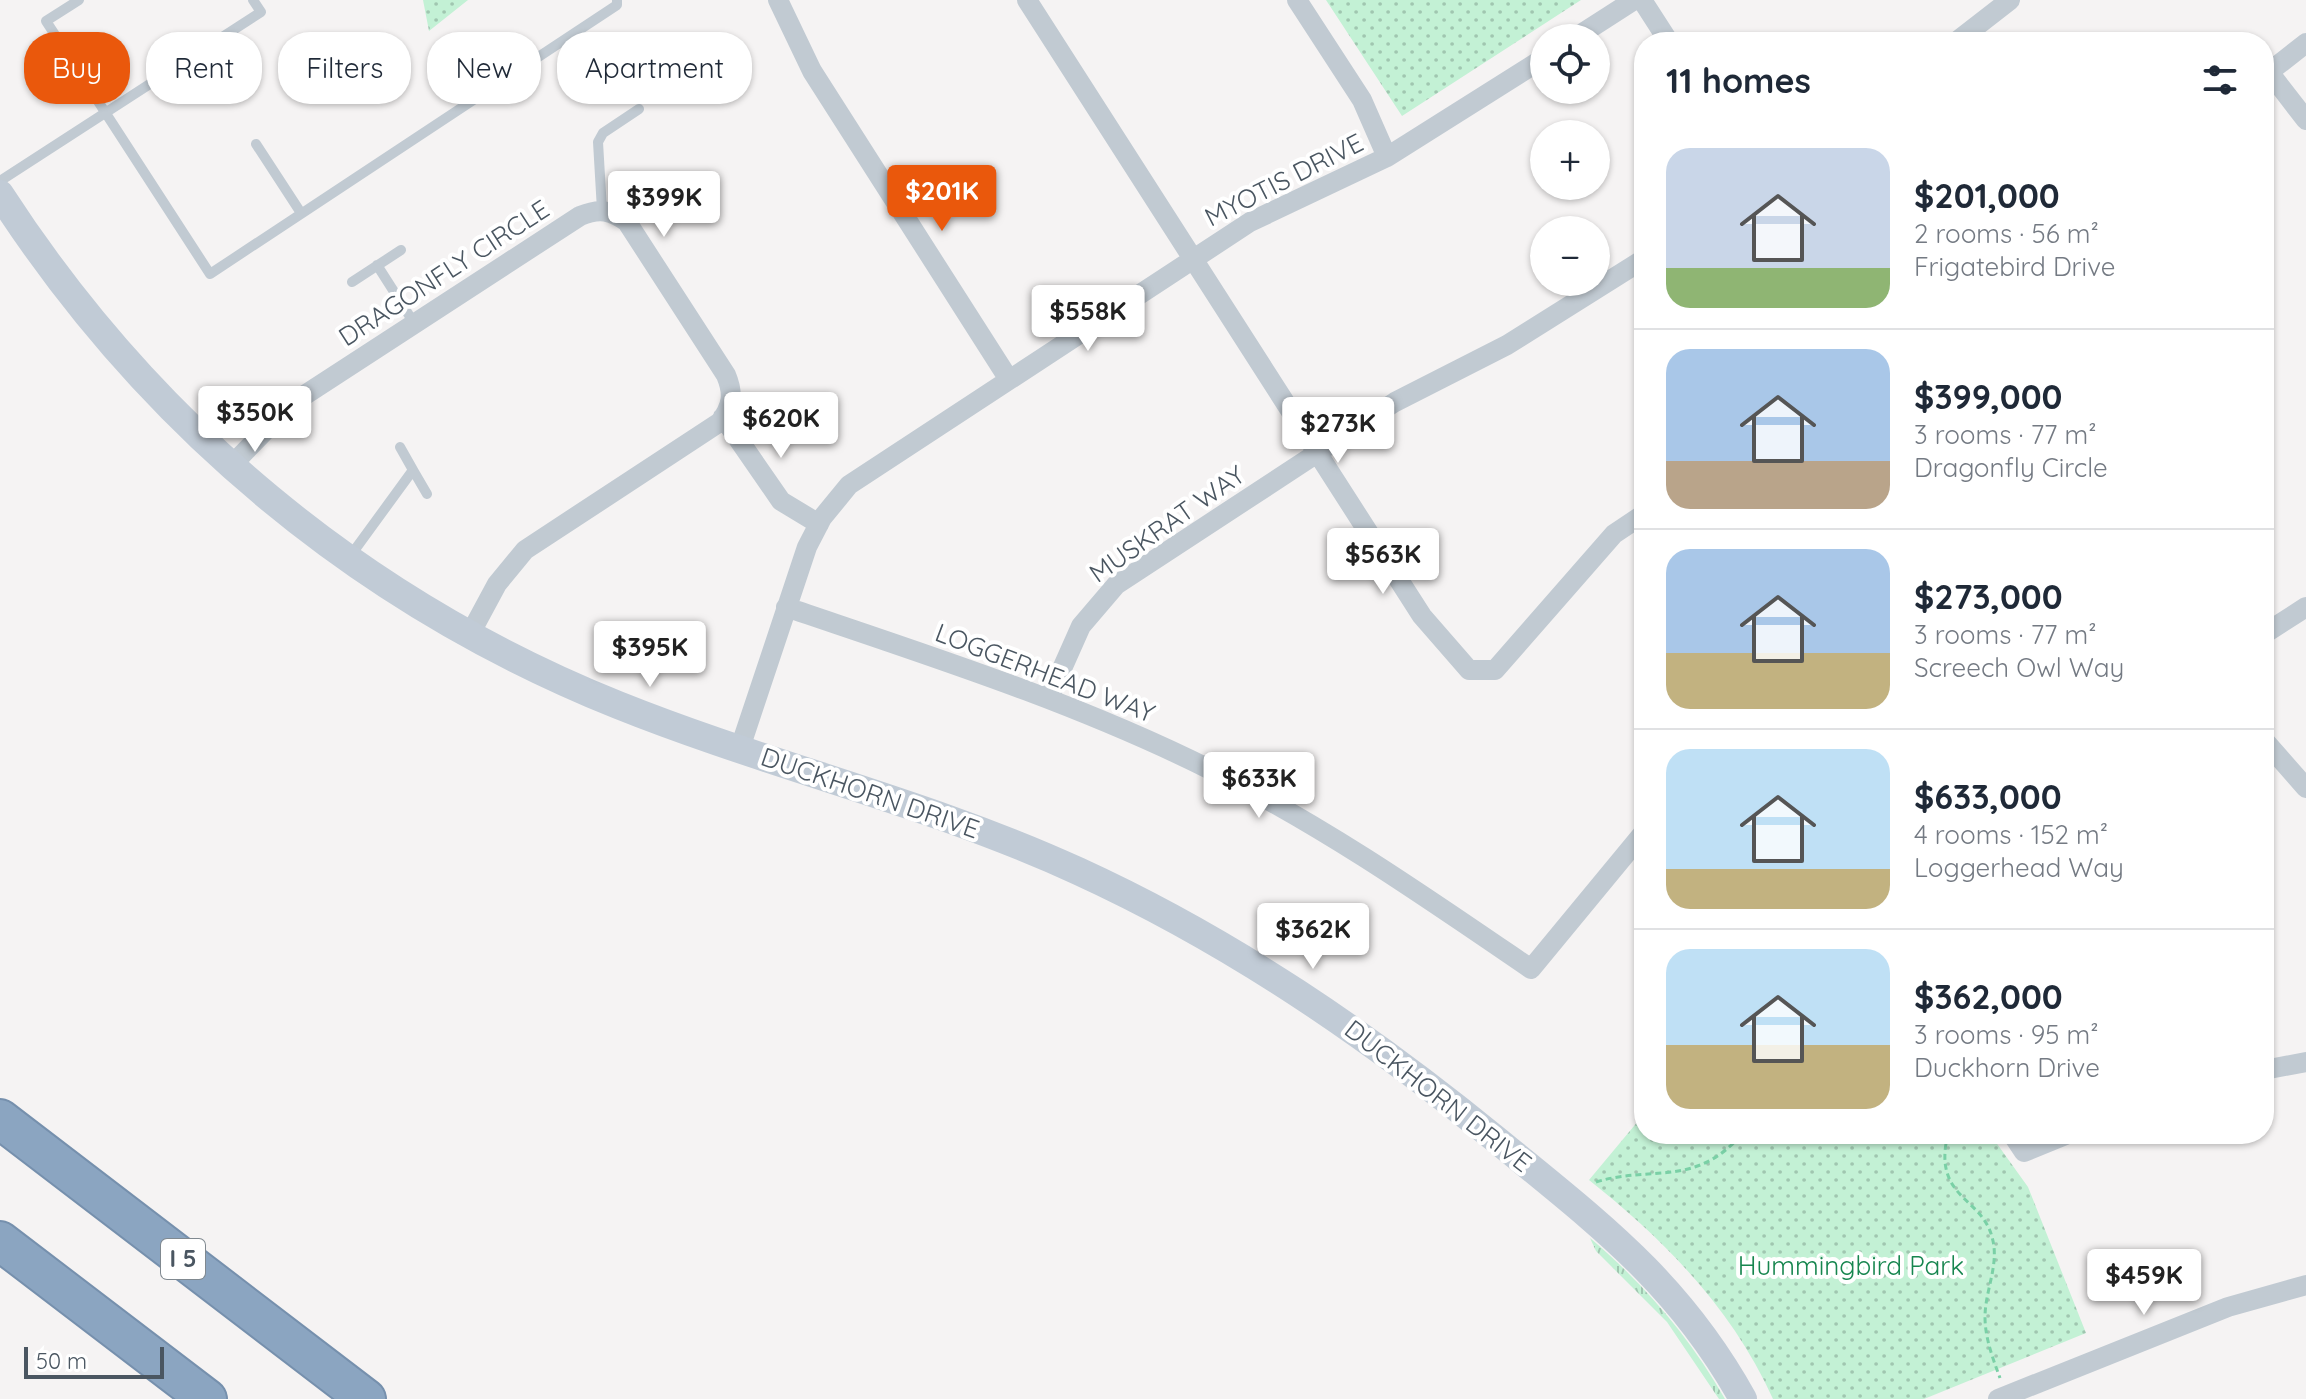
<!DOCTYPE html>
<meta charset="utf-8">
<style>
:root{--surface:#fff;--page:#f2f2f3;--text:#1f2937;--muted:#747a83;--line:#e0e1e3;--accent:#ea580c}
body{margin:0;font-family:Quicksand,sans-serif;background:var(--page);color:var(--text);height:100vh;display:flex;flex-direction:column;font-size:30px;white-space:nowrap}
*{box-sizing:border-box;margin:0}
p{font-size:26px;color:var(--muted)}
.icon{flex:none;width:44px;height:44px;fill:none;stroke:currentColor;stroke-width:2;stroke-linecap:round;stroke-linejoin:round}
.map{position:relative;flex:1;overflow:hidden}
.panel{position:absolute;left:1634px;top:32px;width:640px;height:1112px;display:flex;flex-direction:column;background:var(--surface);border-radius:32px;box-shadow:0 2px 6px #0004}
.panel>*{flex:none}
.top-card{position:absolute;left:24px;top:32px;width:760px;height:72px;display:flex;gap:16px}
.controls{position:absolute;left:1530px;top:24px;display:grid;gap:16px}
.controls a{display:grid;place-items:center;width:80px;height:80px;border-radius:50%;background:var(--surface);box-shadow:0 2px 6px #0004;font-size:40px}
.scale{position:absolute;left:24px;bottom:20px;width:140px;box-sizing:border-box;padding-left:8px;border:4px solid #4a5661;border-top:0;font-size:22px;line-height:28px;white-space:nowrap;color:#4a5661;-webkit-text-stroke:6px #fff;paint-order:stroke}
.price{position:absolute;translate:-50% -68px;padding:0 18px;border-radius:8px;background:#fff;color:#222;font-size:26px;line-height:52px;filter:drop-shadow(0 2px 4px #0008)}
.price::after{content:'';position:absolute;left:50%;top:48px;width:24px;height:18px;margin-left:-12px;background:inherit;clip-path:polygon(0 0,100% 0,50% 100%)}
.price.selected{background:var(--accent);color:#fff}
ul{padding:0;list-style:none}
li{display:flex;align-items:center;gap:24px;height:200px;padding:0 32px}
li+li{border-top:2px solid var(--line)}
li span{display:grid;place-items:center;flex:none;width:224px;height:160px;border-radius:24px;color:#555}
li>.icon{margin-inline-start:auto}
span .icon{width:96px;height:96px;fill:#fffc;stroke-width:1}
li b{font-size:34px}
h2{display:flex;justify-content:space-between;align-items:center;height:96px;padding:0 32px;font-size:34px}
.pill{padding:0 28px;border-radius:32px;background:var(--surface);box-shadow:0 2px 6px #0004;font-size:28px;line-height:72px}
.pill.selected{background:var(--accent);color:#fff}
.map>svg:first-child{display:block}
.grass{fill:url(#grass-tufts)}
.park{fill:url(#park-dots)}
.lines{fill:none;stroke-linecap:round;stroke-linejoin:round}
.highway-casing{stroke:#7690ad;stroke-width:42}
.path{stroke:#7ad0a6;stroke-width:3;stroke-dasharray:6 4;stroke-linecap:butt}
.lane{stroke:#c1cad2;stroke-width:10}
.street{stroke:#c1cad2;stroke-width:20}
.secondary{stroke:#c1cbd6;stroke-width:28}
.highway{stroke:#8ba5c1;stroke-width:38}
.labels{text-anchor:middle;stroke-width:8;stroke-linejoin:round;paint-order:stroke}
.shield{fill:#fff;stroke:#808990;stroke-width:2}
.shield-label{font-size:24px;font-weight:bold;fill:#4a5661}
.street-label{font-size:26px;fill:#4a5661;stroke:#fff}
.park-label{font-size:26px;fill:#17864f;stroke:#fff}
</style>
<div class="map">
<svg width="2306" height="1399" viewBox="0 0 2306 1399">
<defs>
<pattern id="grass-tufts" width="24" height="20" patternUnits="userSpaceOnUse" patternTransform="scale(2)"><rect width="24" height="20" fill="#c3f1d5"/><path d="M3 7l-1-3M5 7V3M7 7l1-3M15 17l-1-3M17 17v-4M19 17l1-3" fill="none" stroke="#a0c6b0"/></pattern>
<pattern id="park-dots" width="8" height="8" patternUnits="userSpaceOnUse" patternTransform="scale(2)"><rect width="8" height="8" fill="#c3f1d5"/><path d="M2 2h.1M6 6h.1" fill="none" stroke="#a0c6b0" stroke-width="1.8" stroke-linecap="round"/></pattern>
</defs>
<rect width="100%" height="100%" fill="#f5f3f3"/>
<path class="grass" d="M1590 1238C1645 1285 1689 1336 1725 1399H1719L1667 1322 1596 1251Z"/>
<path class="park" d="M423 0H468L429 31Z
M1326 0H1581L1402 116Z
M1644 1114V1134H1990L2028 1187 2086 1333 1924 1399H1773C1733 1310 1665 1240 1589 1180Z"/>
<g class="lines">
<g class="highway-casing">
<path id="highway" d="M0 1119 366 1399
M0 1241 207 1399"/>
</g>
<path class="path" d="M1948 1134C1932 1198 1982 1197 1992 1237 2000 1264 1985 1290 1985 1317 1985 1338 1993 1359 2000 1378
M1596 1182C1652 1165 1695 1188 1742 1134"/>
<path class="lane" d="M79 0 46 21 210 274 617 5V0
M256 144 301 213
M0 181 261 12 253 0
M602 210 598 142 603 133 639 109
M377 265 414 323
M352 282 401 250
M400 447 413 470
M351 555 413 470 427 494"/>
<path class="street" d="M778 0 812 71 1008 378
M1027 0 1422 616 1469 670H1495L1614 534 1644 514
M1297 0 1362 100 1387 157
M1642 0 1669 42
M1575 38 1634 0
M1956 42 2010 0
M2269 72 2306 120
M2264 76 2306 43
M723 417 781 501 819 524
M230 467 291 404 580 216C599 208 611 210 627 222L726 375C734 394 732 406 720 422L525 550 497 584 469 636
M786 607C930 656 1075 702 1211 770 1324 826 1427 898 1531 969L1644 832
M2264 634 2306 607
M1049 698 1081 626 1116 585 1395 402 1507 345 1644 259
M2264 740 2306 788
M740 748 807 547 822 518 849 485 1250 222 1387 157 1544 58
M2264 1070 2306 1062
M2012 1134 2024 1152 2068 1134
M1998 1399 2228 1307 2306 1285"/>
<path class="secondary" d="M0 194C150 426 362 602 618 705 770 766 930 803 1078 871 1231 941 1368 1035 1498 1141 1599 1224 1678 1282 1743 1399"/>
<use href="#highway" class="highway"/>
</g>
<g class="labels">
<rect class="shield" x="161" y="1239" width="44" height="40" rx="6"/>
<g class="shield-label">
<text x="183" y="1267">I 5</text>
</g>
<g class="street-label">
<text transform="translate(1284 180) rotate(-27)" y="9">MYOTIS DRIVE</text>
<text transform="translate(444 273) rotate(-33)" y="9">DRAGONFLY CIRCLE</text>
<text transform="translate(1167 524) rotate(-35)" y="9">MUSKRAT WAY</text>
<text transform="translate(1045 673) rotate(21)" y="9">LOGGERHEAD WAY</text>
<text transform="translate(870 793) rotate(19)" y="9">DUCKHORN DRIVE</text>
<text transform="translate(1438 1096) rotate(38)" y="9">DUCKHORN DRIVE</text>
</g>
<g class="park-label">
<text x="1851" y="1275">Hummingbird Park</text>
</g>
</g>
</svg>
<div class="controls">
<a><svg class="icon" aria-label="locate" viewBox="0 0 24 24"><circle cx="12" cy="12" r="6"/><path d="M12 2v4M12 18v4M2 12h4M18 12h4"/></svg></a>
<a>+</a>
<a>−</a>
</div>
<div class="scale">50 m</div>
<b class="price selected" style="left:942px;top:233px">$201K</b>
<b class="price" style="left:664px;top:239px">$399K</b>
<b class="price" style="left:1088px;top:353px">$558K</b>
<b class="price" style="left:255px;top:454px">$350K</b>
<b class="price" style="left:781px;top:460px">$620K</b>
<b class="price" style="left:1338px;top:465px">$273K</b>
<b class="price" style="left:1383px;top:596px">$563K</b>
<b class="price" style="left:650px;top:689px">$395K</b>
<b class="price" style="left:1259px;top:820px">$633K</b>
<b class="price" style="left:1313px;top:971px">$362K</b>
<b class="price" style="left:2144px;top:1317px">$459K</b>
<div class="top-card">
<a class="pill selected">Buy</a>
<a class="pill">Rent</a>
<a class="pill">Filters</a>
<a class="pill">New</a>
<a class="pill">Apartment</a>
</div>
<section class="panel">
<h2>11 homes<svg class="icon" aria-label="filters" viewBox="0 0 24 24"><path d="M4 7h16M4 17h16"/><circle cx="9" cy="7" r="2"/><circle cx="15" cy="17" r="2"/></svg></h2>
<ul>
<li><span style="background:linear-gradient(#c9d6e8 75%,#8fb573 0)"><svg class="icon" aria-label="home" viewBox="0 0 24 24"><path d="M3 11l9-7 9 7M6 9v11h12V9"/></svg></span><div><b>$201,000</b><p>2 rooms · 56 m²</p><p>Frigatebird Drive</p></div></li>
<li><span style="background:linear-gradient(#a9c7e8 70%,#b9a48a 0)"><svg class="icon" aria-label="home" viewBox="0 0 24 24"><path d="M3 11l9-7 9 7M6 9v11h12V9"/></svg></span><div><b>$399,000</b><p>3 rooms · 77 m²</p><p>Dragonfly Circle</p></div></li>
<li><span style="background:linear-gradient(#a9c7e8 65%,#c2b280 0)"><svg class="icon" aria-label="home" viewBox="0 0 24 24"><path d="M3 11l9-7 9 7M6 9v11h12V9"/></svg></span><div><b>$273,000</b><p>3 rooms · 77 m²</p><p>Screech Owl Way</p></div></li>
<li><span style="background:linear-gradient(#bfe0f5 75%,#c2b280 0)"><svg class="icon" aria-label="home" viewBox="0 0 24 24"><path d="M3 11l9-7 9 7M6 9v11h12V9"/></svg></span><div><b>$633,000</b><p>4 rooms · 152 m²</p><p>Loggerhead Way</p></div></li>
<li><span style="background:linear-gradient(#bfe0f5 60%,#c2b280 0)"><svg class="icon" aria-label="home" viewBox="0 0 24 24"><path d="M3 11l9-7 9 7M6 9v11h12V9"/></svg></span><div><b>$362,000</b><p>3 rooms · 95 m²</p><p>Duckhorn Drive</p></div></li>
</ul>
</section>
</div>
